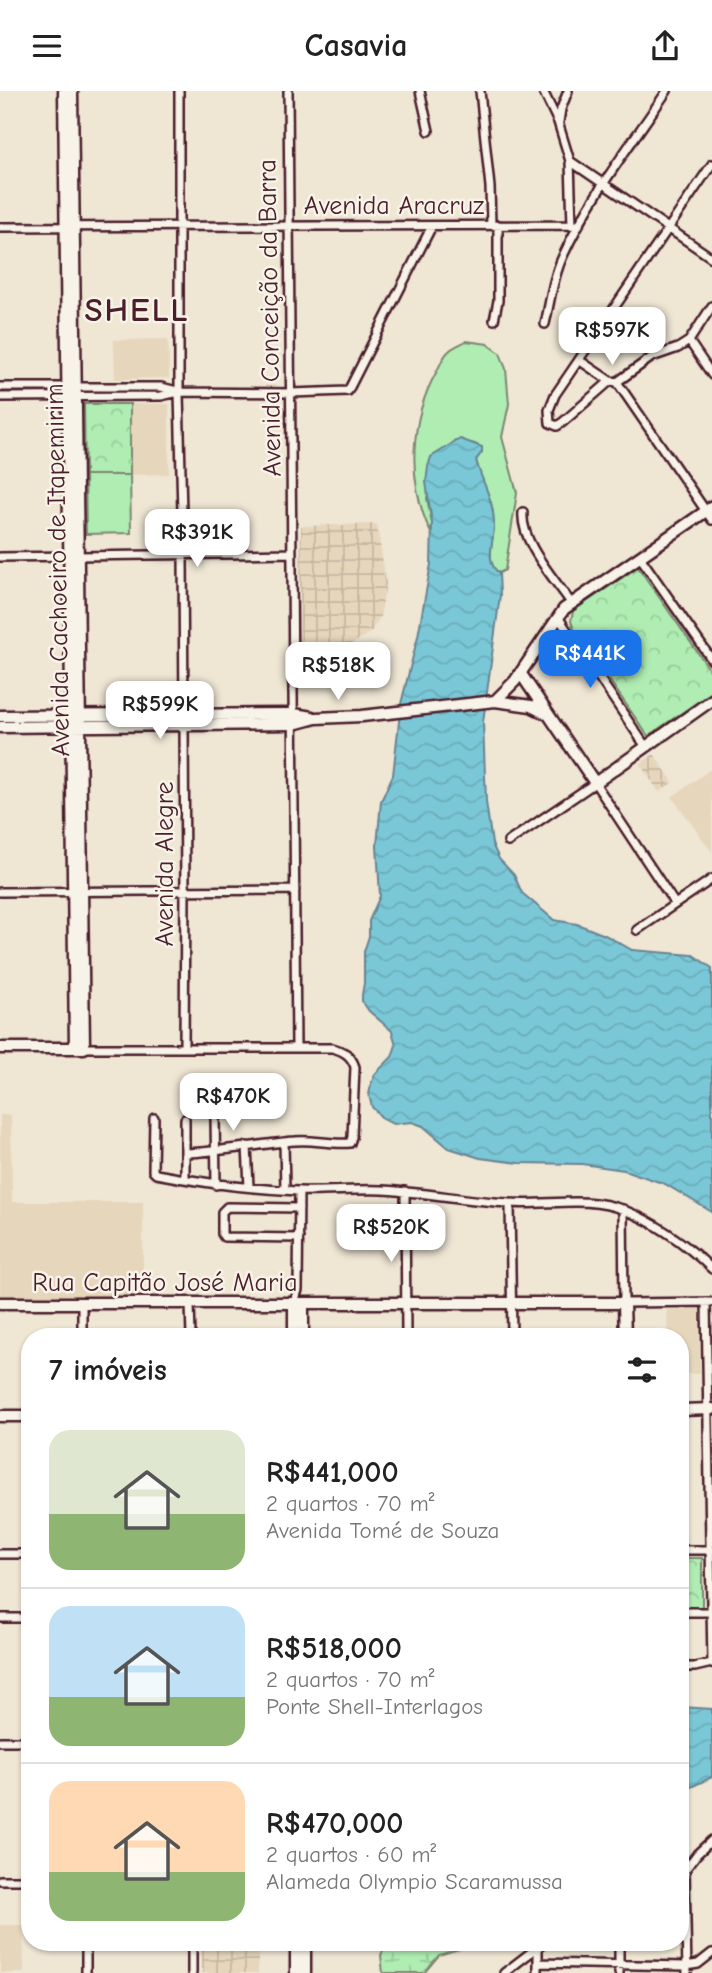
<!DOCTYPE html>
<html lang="pt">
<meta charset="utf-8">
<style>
:root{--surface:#fff;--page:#f6f6f6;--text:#222;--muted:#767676;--line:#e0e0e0;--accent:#1a73e8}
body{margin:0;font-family:"Comic Neue",sans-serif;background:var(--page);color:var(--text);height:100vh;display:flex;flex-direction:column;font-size:26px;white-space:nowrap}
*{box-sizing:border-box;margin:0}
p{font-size:23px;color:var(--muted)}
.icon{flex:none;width:38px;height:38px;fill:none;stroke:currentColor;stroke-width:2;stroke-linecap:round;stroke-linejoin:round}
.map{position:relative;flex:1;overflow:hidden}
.sheet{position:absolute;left:21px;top:1237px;width:668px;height:623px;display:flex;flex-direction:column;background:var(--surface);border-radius:28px;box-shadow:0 2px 5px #0004}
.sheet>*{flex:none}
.price{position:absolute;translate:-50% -60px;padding:0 16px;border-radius:14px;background:#fff;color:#222;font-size:23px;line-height:46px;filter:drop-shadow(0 2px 4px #0008)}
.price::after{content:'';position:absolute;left:50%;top:42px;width:21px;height:16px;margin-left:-10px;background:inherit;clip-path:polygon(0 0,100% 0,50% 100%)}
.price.active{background:var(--accent);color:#fff}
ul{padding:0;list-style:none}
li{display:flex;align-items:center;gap:21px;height:175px;padding:0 28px}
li+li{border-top:2px solid var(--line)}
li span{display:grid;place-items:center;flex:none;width:196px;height:140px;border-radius:21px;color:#555}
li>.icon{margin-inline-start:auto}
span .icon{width:84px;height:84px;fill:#fffc;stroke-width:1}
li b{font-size:30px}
h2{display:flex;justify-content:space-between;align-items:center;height:84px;padding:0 28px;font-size:30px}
header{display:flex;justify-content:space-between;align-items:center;height:91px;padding:0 28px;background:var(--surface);font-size:32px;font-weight:700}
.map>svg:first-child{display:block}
.built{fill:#e6d6bc}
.industrial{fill:url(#industrial-grid)}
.green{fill:#afedb3;stroke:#7c866f;stroke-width:2}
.wetland{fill:url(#wetland-marsh);stroke:#7c866f;stroke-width:2}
.park{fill:url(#park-crowns);stroke:#7c866f;stroke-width:2}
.water{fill:url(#water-waves);stroke:#678492;stroke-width:2}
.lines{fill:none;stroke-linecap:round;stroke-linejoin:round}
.street-casing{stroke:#4a1f2b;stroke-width:12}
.secondary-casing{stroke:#4a1f2b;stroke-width:15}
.street{stroke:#f7f3e8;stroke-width:7}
.secondary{stroke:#f7f3e8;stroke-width:10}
.labels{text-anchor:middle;stroke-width:5;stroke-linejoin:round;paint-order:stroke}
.street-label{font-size:26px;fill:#4a1f2b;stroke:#f7f3e8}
.district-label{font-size:33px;font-weight:bold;letter-spacing:2px;fill:#4a1f2b;stroke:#f7f3e8}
</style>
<header><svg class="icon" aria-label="menu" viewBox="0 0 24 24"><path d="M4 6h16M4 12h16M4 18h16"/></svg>Casavia<svg class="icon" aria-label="share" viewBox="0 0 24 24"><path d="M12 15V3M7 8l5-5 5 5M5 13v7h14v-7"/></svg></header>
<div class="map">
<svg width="712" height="1882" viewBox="0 0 712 1882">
<defs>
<pattern id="industrial-grid" width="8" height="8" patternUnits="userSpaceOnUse" patternTransform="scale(1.75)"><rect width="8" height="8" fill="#e6d6bc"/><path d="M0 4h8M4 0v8" fill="none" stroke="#c7b7a2"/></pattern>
<pattern id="wetland-marsh" width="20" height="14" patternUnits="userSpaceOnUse" patternTransform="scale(1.75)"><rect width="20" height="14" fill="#afedb3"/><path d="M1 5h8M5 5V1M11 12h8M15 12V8" fill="none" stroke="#98cb9a"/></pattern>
<pattern id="park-crowns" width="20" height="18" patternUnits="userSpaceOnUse" patternTransform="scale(1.75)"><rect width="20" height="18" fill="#afedb3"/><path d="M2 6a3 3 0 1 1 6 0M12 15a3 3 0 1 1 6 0" fill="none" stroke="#98cb9a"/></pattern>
<pattern id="water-waves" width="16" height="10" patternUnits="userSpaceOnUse" patternTransform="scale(1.75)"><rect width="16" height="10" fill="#7ac8d7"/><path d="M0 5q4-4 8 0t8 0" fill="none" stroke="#6babb9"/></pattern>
</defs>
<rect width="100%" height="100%" fill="#efe6d4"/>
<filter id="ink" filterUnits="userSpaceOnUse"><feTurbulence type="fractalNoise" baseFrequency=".0143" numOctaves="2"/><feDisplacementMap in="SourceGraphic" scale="14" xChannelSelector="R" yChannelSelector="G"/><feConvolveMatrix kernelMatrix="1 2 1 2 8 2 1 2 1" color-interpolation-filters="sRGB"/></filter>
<g filter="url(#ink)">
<path class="built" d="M168 248 169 287 115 288 114 249Z
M130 313H169V383L130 384Z
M712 677V761L672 706Z
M0 1024H11L12 1111H143V1206L0 1205Z
M699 1218 700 1283H681V1246H668L667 1219Z
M0 1834H23L24 1882H0Z"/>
<path class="industrial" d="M377 433 386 493 380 526 371 541 344 558 343 573H299L301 435Z
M654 663 673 691 659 701 640 673Z
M202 1852H258V1882H202Z"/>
<path class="green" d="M466 250 488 253 500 262 506 278 509 313 502 346 517 402 505 479 499 482C484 471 494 450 494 434 494 408 481 392 476 369L482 361 475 353 455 350 438 363 427 407 432 432 431 442C407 392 409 329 437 280 440 274 443 266 448 261 452 256 461 253 466 250Z
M85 384H130L131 442 86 443Z"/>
<path class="wetland" d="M387 1852H478L439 1864 424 1882H383L381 1864Z"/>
<path class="park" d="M84 313H130V384H85Z
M638 476 712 582V601L648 645 574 538 571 530 573 520Z
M681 1467H702V1517H681Z"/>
<path class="water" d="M460 348 482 356V361L476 369C482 392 494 408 494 434 494 450 484 471 499 482L500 504 483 631 486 711 492 753 499 768 514 784 522 802 554 829 577 833 605 844 632 859 693 864 712 877V1121L665 1093 624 1079 582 1073 519 1072 480 1067 449 1057 423 1035 412 1031 393 1033 383 1028 372 1016 369 1004 371 993 375 983 392 966 396 954 392 940 369 920 362 910V904L364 892V861L369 845V830L380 805 377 755 381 710 393 684 401 613 418 545 431 473 432 432 426 391 428 376 431 366Z
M681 1616 712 1618V1686L691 1696 681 1697Z"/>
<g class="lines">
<g class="street-casing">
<path id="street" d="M179 0V301L183 463 185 800 184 957
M288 0 296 957
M420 0 429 40
M480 0 490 96 491 134
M543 0 558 31 570 70 572 134
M559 31 561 18 568 0
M570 70 712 167
M712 73 555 304 549 319 550 332 557 335 563 331 610 290 617 291 652 266 678 257 689 250 712 215
M0 136 579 134
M494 229 498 210V134
M545 233C550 211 553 186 563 165 590 106 631 53 667 0
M689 250 712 284
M579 269 610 290
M617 291 712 429
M0 296H161L177 300
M0 306 161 305 179 301 291 302 348 300 432 135
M523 421C520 451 555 488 571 512
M0 466 292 462
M640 466 712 569
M558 526 646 656
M508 751 595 692 675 813
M0 801 295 799
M637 839 712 788
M84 957H332C344 960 351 964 355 976L352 1046 350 1052C332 1054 313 1048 295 1050 258 1053 222 1061 185 1062
M215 1026 216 1094
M154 1027 153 1080 156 1083C203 1092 250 1098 298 1100 326 1101 354 1098 382 1099 425 1101 467 1110 509 1112 547 1115 587 1104 624 1119 657 1132 687 1154 712 1178
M185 1028V1088
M284 1051 285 1099
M247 1055 249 1096
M405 1100 406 1246
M510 1113 512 1246
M623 1118 624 1212 712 1211
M299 1147 224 1146 222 1143V1121L227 1116 299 1117
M706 1211 712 1572
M82 1212V1246
M190 1212 191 1246
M294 1212 298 1199 299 1100
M681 1459H711
M0 1463H30
M681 1521H712
M0 1527H30
M681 1576H695L712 1572
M0 1650H30
M0 1789H30
M86 1852V1882
M192 1852V1882
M538 1857V1882
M538 1872 686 1875 698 1873 712 1862
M504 1882 543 1852
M619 1882V1852
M687 1882 685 1779 697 1763 712 1749"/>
</g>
<g class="secondary-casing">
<path id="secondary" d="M64 0 75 957
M521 583 595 692 712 609
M495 610 515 590 564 518 712 416
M0 625 294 623 312 626
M0 636 294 633 316 627 362 625 495 610 531 615 549 624
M0 957H84L72 0
M0 1212H624L625 1246
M294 1212V1246
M303 1212V1246
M681 1319 712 1318
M0 1325H30
M296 1852V1882
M305 1852V1882"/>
</g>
<use href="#street" class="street"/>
<use href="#secondary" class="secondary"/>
</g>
</g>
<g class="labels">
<g class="street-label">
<text x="394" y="123">Avenida Aracruz</text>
<text transform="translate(269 227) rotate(-91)" y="9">Avenida Conceição da Barra</text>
<text transform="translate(57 479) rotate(-91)" y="9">Avenida Cachoeiro de Itapemirim</text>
<text transform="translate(164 773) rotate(-90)" y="9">Avenida Alegre</text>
<text x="165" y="1200">Rua Capitão José Maria</text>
</g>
<g class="district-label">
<text x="137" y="230">SHELL</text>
</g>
</g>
</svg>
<b class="price" style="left:612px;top:276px">R$597K</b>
<b class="price" style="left:197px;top:478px">R$391K</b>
<b class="price active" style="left:590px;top:599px">R$441K</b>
<b class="price" style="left:338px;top:611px">R$518K</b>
<b class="price" style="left:160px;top:650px">R$599K</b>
<b class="price" style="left:233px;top:1042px">R$470K</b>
<b class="price" style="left:391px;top:1173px">R$520K</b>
<section class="sheet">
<h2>7 imóveis<svg class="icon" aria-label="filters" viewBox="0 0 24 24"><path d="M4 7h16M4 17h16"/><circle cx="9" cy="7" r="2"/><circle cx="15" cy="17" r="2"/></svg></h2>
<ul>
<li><span style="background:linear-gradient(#dfe7d0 60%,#8fb573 0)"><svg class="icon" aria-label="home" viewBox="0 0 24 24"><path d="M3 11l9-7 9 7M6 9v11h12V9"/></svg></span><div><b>R$441,000</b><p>2 quartos · 70 m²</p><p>Avenida Tomé de Souza</p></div></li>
<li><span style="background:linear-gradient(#bfe0f5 65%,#8fb573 0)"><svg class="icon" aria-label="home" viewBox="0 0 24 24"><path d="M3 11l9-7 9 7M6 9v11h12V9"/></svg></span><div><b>R$518,000</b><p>2 quartos · 70 m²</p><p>Ponte Shell-Interlagos</p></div></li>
<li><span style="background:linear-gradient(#ffd9b3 65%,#8fb573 0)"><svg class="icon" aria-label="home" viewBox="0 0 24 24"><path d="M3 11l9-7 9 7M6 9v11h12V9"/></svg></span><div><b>R$470,000</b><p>2 quartos · 60 m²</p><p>Alameda Olympio Scaramussa</p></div></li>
</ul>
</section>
</div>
